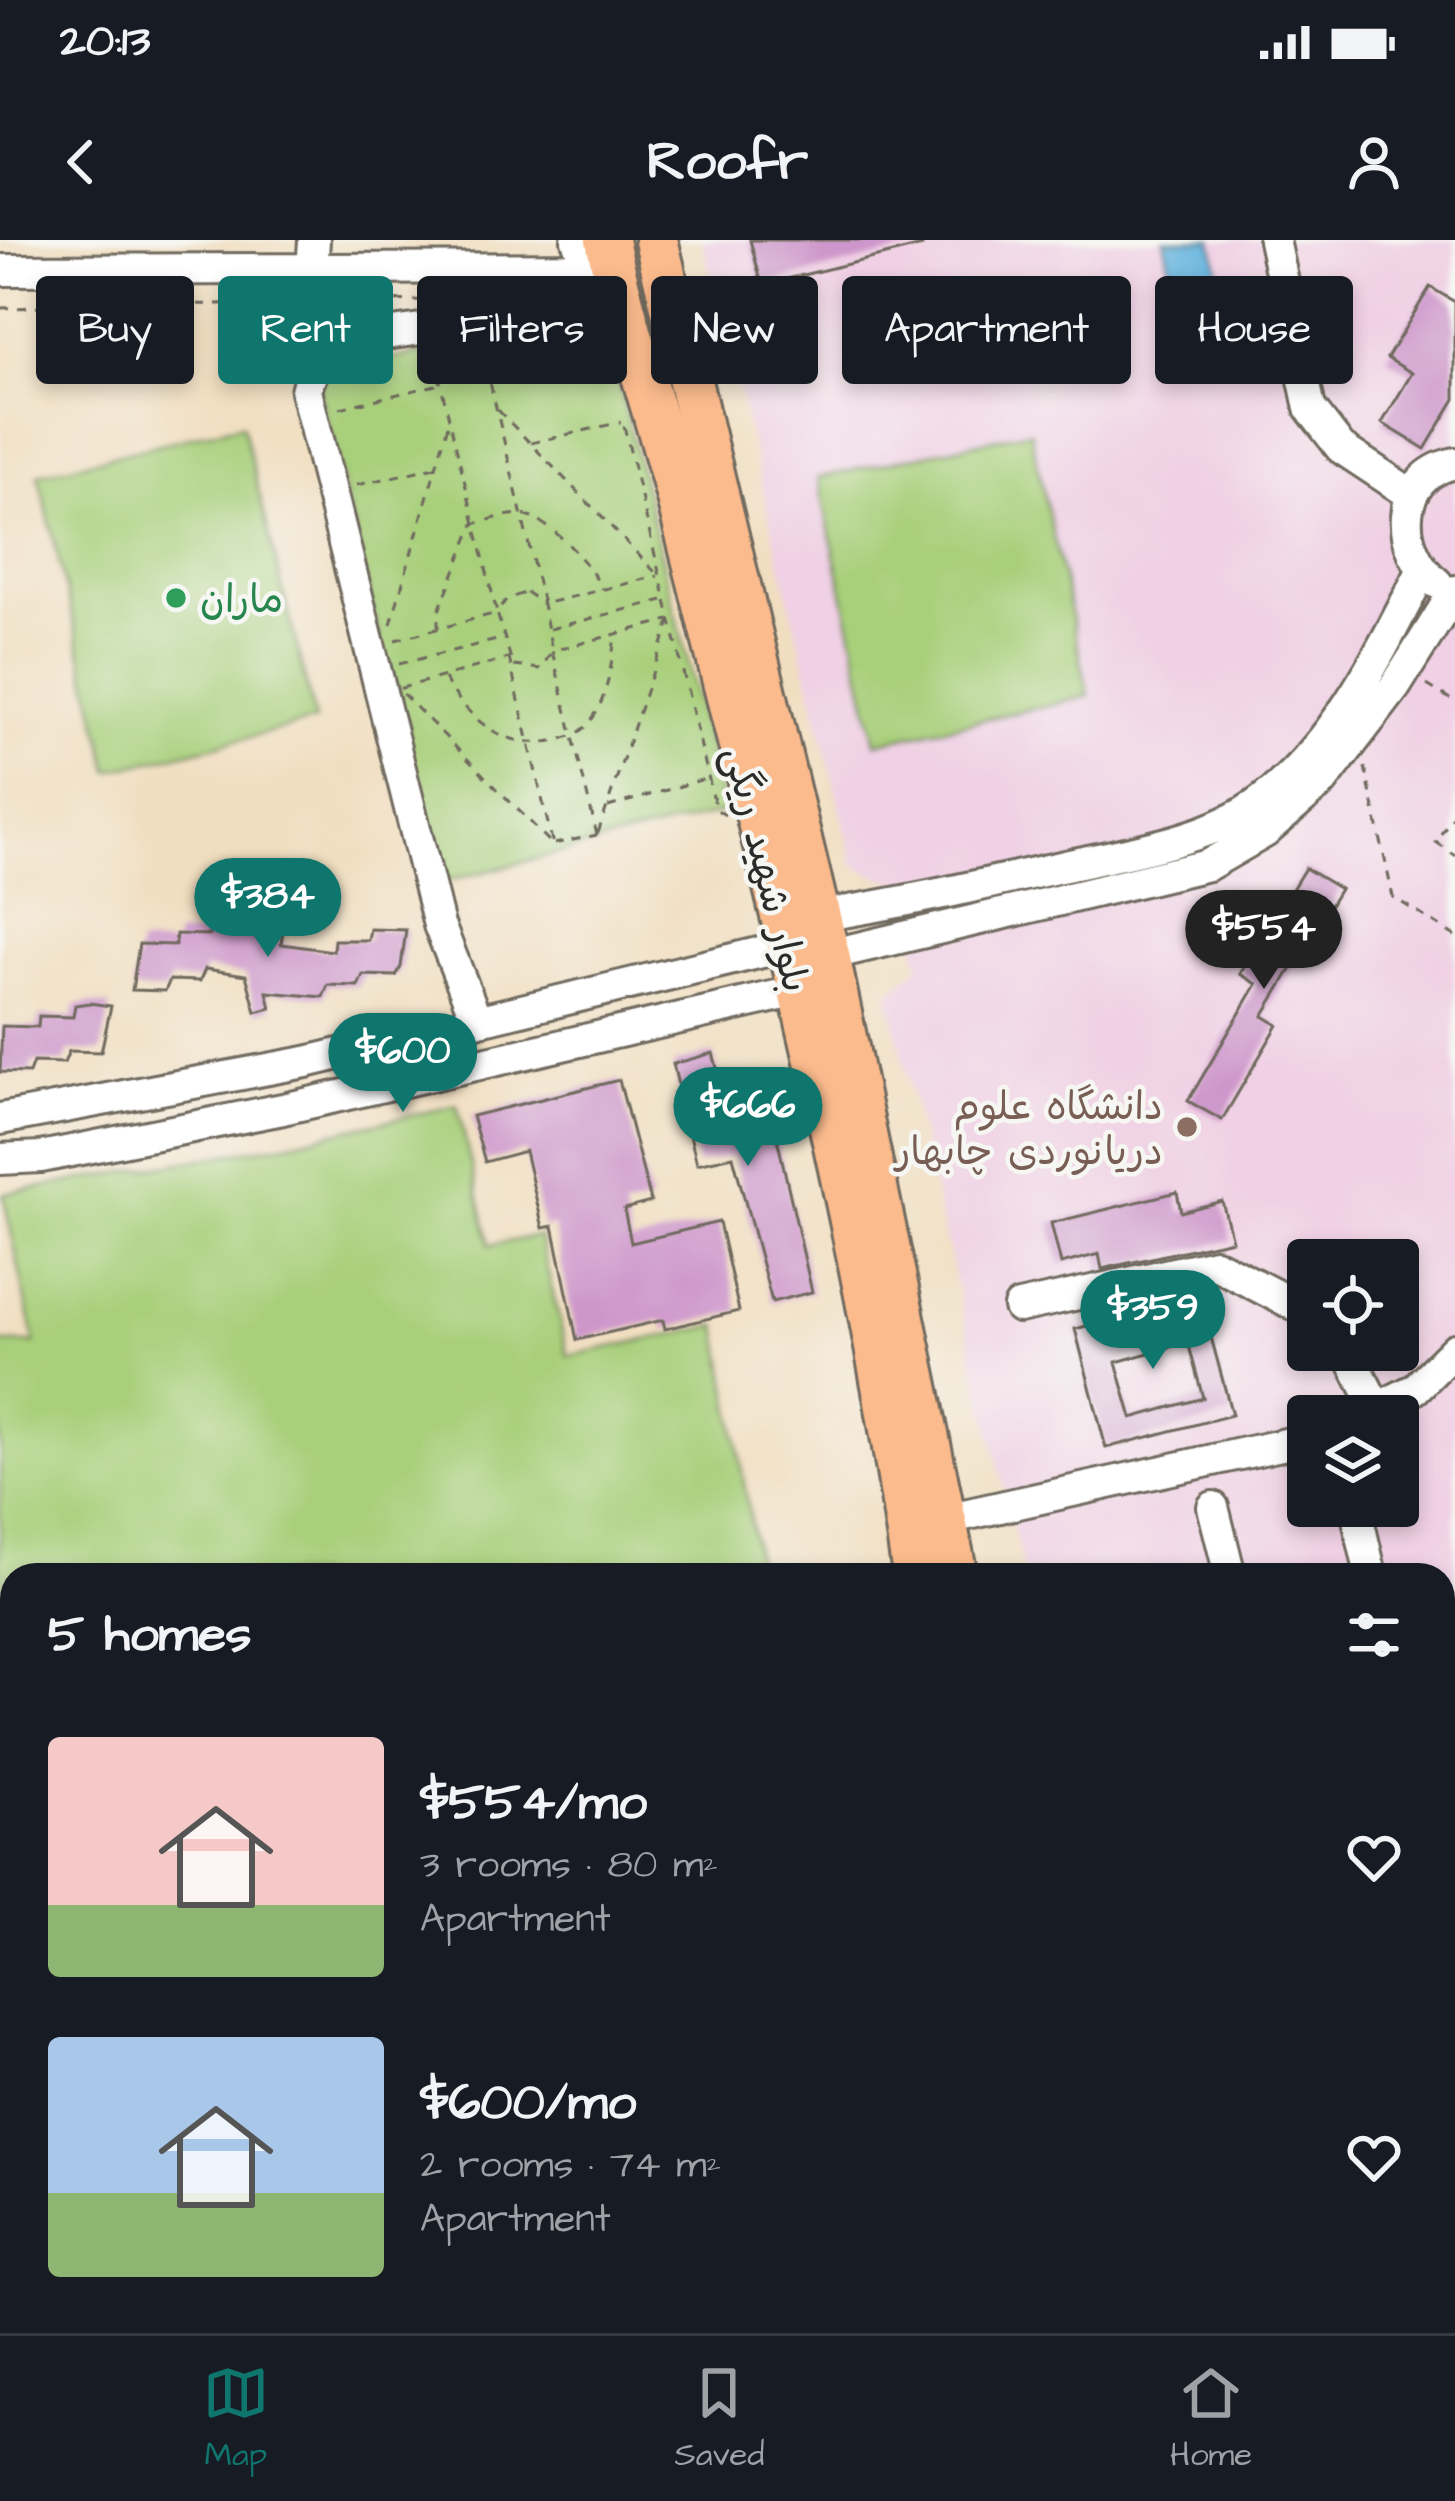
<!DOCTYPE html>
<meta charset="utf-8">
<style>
:root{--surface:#171b24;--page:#242831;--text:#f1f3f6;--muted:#9ea1a6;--line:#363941;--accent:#0f766e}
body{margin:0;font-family:"Architects Daughter","Playpen Sans Arabic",sans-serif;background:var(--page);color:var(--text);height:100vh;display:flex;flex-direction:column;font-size:45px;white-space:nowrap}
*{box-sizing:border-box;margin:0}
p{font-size:39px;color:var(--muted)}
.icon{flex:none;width:66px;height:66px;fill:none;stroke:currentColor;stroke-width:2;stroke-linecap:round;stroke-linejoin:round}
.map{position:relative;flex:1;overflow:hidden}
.side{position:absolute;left:0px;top:1323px;width:1455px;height:771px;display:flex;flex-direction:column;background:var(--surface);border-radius:36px 36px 0 0;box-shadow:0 6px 18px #0003}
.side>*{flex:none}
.hud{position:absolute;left:36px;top:36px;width:1383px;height:108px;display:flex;gap:24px}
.fabs{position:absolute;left:1287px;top:999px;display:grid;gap:24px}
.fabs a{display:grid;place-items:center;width:132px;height:132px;border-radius:12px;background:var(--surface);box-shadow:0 6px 18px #0003;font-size:60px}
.price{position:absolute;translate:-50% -102px;padding:0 27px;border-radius:42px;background:var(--accent);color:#fff;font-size:39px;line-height:78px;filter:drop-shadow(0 3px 6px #0008)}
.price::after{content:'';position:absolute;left:50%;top:72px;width:36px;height:27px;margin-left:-18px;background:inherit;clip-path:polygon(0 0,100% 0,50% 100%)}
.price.current{background:#222;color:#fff}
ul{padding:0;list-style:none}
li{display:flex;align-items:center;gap:36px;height:300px;padding:0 48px}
li span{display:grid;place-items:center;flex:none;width:336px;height:240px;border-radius:12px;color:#555}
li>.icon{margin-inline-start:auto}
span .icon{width:144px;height:144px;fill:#fffc;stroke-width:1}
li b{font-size:51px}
h2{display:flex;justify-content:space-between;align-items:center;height:144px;padding:0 48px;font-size:51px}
.tag{padding:0 42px;border-radius:12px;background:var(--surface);box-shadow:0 6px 18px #0003;font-size:42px;line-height:108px}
.tag.current{background:var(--accent);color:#fff}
.status{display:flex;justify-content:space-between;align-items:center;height:84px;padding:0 60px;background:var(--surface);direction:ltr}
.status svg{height:33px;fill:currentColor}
header{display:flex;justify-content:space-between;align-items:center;height:156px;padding:0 48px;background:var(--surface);font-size:54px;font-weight:800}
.tab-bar{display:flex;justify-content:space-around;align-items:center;height:168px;border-top:3px solid var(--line);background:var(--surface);font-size:33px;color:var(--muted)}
.tab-bar a{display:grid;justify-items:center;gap:6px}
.tab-bar .current{color:var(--accent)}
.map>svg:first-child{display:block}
.built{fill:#f0d0e4;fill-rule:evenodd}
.industrial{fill:#cebed1}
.green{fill:#a8cf7a;stroke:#6a7d52;stroke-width:3}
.water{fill:#64b3de;stroke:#486f84;stroke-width:3}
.building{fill:#ce97cb;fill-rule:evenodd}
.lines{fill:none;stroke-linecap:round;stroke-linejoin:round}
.minor-casing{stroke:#706a5f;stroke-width:36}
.highway-casing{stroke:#706a5f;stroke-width:48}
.path{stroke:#706a5f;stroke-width:3;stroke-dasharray:9 9;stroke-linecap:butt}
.minor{stroke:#fff;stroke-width:30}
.highway{stroke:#fbbb8d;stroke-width:42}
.leisure-dot{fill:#2e9e5b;stroke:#f6f6f2;stroke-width:4.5}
.education-dot{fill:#8d6e63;stroke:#f6f6f2;stroke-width:4.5}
.labels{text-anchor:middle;stroke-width:9;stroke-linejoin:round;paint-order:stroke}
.leisure-label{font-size:39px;fill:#27864d;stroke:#f6f6f2;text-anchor:start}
.street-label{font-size:39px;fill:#2b2b2b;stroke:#f6f6f2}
.education-label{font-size:39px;fill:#785e54;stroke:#f6f6f2;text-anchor:end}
</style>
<div class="status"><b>20:13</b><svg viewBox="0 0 49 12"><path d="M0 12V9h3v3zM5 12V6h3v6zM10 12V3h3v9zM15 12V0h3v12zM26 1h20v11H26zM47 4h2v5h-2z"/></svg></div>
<header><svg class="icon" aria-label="back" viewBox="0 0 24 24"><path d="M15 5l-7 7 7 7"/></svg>Roofr<svg class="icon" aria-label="person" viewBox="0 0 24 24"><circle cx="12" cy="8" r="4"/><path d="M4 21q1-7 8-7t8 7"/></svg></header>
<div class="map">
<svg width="1455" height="2093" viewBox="0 0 1455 2093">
<rect width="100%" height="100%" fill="#f6f6f2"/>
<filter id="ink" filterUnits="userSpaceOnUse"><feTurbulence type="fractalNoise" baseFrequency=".00833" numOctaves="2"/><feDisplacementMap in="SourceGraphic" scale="24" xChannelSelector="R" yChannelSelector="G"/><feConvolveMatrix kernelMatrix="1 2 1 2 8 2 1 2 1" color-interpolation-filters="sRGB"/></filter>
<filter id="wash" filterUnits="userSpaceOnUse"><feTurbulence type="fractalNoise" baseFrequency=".004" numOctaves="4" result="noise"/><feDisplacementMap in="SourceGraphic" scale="48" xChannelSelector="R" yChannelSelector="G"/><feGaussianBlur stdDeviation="2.7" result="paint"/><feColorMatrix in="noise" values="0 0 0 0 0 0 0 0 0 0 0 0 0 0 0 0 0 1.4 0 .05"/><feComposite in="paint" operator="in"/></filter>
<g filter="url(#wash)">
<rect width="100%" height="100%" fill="#f1dec0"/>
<path class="built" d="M702 0H1455V1602L1443 1603V1335H1024L888 754 920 725 898 644 854 626ZM1308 1020H1398V1110H1308ZM1308 1176H1398V1266H1308Z"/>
<path class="industrial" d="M1455 1712V2093H1233L1226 2082H1443V1714Z"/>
<path class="green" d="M601 73 725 572 439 643 316 136Z
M242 184 315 481 110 531 38 234Z
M1030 191 1089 456 876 503 818 238Z
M457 865 490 1005 539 996 568 1116 718 1085 759 1335H12V2055L0 2058V1103H35L3 954 277 905Z"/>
<path class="water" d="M1164 0H1212L1236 111 1190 120Z"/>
<g id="blocks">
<path class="building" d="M750 0H921L922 6 762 45Z
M1430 47 1455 62V159L1425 209 1382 183 1412 133 1387 118Z
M1305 628 1340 649 1263 776 1278 785 1222 880 1188 861 1257 744 1240 734Z
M263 674 285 677 281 704 333 711 334 700H368L370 689 406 690 401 727 396 736 363 735 358 746 328 745 323 757 267 752 271 768 256 772 246 735 205 729 200 741 170 740 165 751 132 750 139 704 175 705 176 694 210 695 212 683 248 685 249 676Z
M89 763 111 766 101 812 69 811 64 823 33 822 29 833 0 832 2 786 38 787 39 776 73 777 75 765Z
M713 813 728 868 768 858 812 1052 772 1062 733 916 697 924 673 824Z
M619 840 651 962 624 969 631 1003 719 982 739 1071 665 1089 663 1080 577 1100 553 986 543 988 525 911 485 922 472 876Z
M1177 952 1181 972 1222 961 1232 1000 1102 1029 1099 1014 1061 1024 1051 983Z
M1200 1056 1232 1175 1106 1208 1075 1089ZM1188 1102 1203 1158 1132 1178 1116 1122Z"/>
</g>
</g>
<g filter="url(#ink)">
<use href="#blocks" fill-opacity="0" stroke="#706a5f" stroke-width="3"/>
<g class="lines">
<g class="minor-casing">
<path id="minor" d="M1274 0 1310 168 1341 208 1412 255
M575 28 583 14 577 0
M0 30 613 28
M312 32 314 0
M1437 343C1395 310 1393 236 1455 223
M818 676C903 663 986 644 1070 625 1132 611 1207 601 1260 562 1336 505 1380 413 1422 331
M828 715 1208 625 1265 592 1322 542 1395 447 1455 351
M477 781 439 685 306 151C313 120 329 110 357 98L570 68 613 28
M0 879 306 822 787 706
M0 919 41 917 283 869 798 751
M1019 1067 1215 1024 1308 1072
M1347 1110 1377 1169
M1362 1176 1415 1149 1455 1109
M1355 1266 1371 1335
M1213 1267 1230 1335
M946 1279 1308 1199
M1443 1697 1455 1695"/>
</g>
<g class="highway-casing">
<path id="highway" d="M607 0C625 86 655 169 677 254 766 611 862 970 914 1335
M656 0 828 715 956 1335
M1114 2082 1120 2093
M1173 2082 1178 2093"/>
</g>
<path class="path" d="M0 68 430 60
M482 109 543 364 658 336
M487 129 602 103
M340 168 440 144
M498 170 658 335
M624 186 716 569 725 575
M531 203 621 182
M357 245 435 227
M526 352 543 364 552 411 541 429 513 426 497 373 506 360Z
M391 384 450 178
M438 388V373L474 284C488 281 510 272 523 275 552 281 590 324 602 349
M550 389 663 360
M395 400 497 373 433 113
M509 418 553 605 398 449Z
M399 424 501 399
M444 438C471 482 505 511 557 500 569 497 581 494 589 483 608 460 612 422 615 394
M1427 445 1455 462
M1365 527 1393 657 1455 696
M608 567 708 538
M1455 571 1436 602 1455 615
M598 593 670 381
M597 595 552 411 669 380
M554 604 597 595"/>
<use href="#minor" class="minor"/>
<use href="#highway" class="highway"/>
</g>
</g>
<circle class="leisure-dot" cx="176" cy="358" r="12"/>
<circle class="education-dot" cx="1187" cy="887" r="12"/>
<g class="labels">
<g class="leisure-label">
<text x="200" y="372">ماران</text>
</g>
<g class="street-label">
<text transform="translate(768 629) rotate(76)" y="14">بلوار شهید ریگی</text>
</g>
<g class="education-label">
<text x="1163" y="879">دانشگاه علوم<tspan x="1163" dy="45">دریانوردی چابهار</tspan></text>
</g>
</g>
</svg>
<div class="fabs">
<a><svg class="icon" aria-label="locate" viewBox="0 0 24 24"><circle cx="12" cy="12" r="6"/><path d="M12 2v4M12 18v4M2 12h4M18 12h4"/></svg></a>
<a><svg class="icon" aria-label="layers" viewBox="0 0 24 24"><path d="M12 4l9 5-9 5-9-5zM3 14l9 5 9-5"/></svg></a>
</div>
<b class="price" style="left:268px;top:720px">$384</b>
<b class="price current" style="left:1264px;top:752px">$554</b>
<b class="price" style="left:403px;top:875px">$600</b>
<b class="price" style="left:748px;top:929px">$666</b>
<b class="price" style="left:1153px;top:1132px">$359</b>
<div class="hud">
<a class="tag">Buy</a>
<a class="tag current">Rent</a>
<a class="tag">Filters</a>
<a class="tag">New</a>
<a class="tag">Apartment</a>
<a class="tag">House</a>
</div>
<section class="side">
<h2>5 homes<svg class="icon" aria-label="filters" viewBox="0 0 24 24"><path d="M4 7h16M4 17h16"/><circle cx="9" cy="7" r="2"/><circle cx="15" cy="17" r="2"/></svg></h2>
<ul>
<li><span style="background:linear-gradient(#f6c9c9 70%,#8fb573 0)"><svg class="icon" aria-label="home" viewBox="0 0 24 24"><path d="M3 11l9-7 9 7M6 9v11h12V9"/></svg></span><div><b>$554/mo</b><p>3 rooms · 80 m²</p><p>Apartment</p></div><svg class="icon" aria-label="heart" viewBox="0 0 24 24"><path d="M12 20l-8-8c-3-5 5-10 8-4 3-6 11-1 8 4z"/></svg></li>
<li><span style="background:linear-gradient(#a9c7e8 65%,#8fb573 0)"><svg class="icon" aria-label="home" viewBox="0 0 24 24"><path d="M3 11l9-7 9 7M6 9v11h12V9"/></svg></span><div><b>$600/mo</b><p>2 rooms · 74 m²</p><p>Apartment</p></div><svg class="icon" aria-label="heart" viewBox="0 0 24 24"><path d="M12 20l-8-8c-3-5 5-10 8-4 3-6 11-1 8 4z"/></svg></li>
</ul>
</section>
</div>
<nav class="tab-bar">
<a class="current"><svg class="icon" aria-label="map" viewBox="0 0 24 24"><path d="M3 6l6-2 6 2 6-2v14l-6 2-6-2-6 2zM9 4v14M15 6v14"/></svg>Map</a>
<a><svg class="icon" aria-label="saved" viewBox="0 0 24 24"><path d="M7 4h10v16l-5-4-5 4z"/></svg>Saved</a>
<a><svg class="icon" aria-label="home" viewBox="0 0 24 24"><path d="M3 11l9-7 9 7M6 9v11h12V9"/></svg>Home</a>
</nav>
